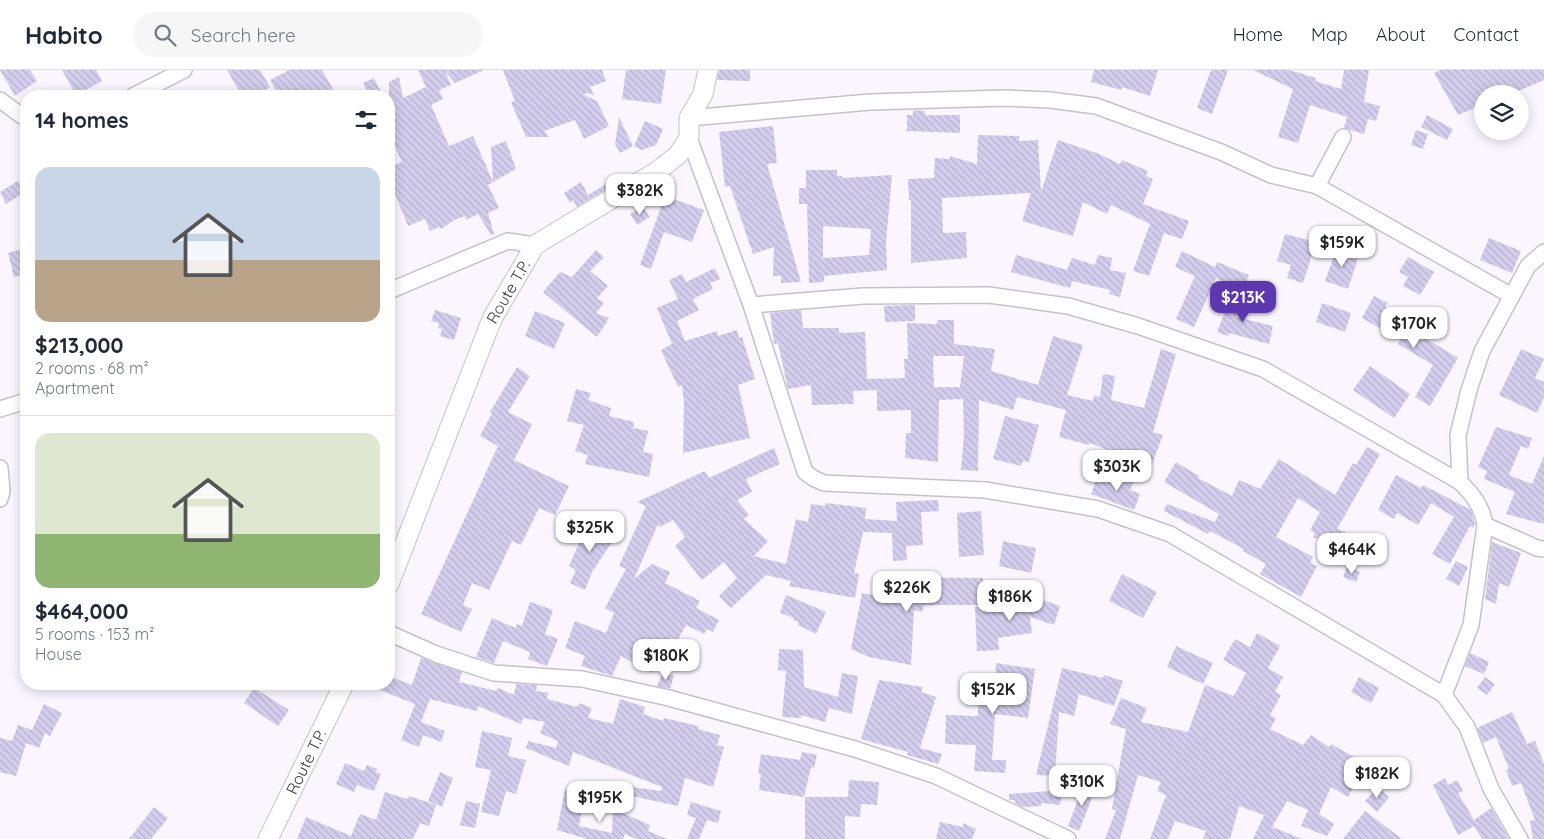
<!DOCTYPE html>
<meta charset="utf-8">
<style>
:root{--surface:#fff;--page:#f6f6f7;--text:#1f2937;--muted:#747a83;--line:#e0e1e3;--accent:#5c37af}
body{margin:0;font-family:Quicksand,sans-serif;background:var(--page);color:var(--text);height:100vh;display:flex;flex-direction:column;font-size:19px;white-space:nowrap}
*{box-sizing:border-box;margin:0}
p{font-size:16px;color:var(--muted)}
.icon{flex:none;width:28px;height:28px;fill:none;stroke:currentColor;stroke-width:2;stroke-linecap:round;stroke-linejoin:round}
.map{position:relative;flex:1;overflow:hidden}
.panel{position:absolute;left:20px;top:20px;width:375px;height:600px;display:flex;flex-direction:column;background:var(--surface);border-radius:20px;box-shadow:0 2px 12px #0003}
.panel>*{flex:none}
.controls{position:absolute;left:1474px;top:15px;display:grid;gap:10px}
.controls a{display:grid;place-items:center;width:55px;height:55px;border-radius:50%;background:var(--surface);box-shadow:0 2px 12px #0003;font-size:25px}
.price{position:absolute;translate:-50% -42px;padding:0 11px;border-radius:10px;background:#fff;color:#222;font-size:16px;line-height:32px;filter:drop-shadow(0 1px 2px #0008)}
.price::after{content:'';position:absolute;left:50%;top:30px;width:15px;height:11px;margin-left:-8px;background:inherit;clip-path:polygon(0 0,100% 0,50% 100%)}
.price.active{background:var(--accent);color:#fff}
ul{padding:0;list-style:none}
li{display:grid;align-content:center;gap:10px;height:265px;padding:0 15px}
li+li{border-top:1px solid var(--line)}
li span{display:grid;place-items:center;height:155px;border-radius:15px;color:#555}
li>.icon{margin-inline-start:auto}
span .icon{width:90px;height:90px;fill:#fffc;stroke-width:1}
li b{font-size:21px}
h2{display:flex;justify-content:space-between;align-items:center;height:60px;padding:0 15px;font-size:21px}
header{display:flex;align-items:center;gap:30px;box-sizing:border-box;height:70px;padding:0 25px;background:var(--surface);border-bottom:1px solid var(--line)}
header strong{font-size:24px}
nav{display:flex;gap:28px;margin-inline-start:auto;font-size:18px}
.search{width:350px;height:45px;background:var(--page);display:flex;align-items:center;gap:12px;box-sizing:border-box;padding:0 18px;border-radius:28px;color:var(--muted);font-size:19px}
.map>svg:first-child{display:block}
.building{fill:url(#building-back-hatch);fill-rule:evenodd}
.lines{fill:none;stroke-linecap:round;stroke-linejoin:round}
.minor-casing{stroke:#c6c0cb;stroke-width:18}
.tertiary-casing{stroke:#c6c0cb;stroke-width:21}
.minor{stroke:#fff;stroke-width:15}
.tertiary{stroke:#fff;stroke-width:19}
.labels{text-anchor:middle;stroke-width:4.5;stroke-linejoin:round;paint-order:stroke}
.street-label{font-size:16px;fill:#3b393d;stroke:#fff}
</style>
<header>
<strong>Habito</strong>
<div class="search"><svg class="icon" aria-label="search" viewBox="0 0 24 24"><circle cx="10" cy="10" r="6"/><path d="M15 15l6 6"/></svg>Search here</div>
<nav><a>Home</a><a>Map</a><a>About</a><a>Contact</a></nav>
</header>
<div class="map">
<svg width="1544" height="769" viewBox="0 0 1544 769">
<defs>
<pattern id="building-back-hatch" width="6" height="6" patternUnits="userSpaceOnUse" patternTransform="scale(1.25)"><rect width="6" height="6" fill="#d4ceee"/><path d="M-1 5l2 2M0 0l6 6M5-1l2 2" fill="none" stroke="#b7b2cd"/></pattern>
</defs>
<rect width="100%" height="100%" fill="#faf5fe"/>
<path class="building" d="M0 0H30L37 11 15 26Z
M62 0H96L102 11 76 25Z
M227 0H260L270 17 255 26H242Z
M289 0H322L337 26H279L270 10Z
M418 0H484L455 13 445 1 451 15 439 20 443 29 431 35 449 76 473 66 493 112 488 115 499 138 488 143 494 164 491 165 478 144 466 150 465 146 454 150 441 159 439 157 430 161 425 149 408 156 389 109V97L402 92 389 64V12L399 7 403 28 426 17Z
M503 0H602L606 11 590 17 594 25 585 23 584 25 597 31 609 56 584 69 575 50 544 61 549 67H526L511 32 515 31Z
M626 0H666L661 34 622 29Z
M719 0H750V11L717 10Z
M1094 0H1158L1150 26 1122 17 1121 20 1091 12Z
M1211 0H1228L1212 44 1197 38Z
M1253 0H1289L1316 8 1315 11 1341 19 1344 0H1369L1364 32 1380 36 1376 51 1368 49 1364 64 1344 58 1347 47 1310 35 1298 73 1278 67 1293 19Z
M1441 0H1544V10L1511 24H1482V35L1458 45 1434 3Z
M374 8 383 26H369L363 13Z
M913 40 925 41V45H960V63L907 61V45H913Z
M1427 45 1453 59 1447 70 1421 57Z
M619 47 633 76 620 83 615 74Z
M645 51 663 59 656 75 642 80 634 76Z
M773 56 777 93 767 94 801 212 781 213V206H773L774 177 753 184 730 116 725 117 719 62Z
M1416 60 1428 64 1423 79 1411 75Z
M978 65 1019 66V71L1038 70 1041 122 1058 70 1099 84 1120 94 1122 90 1148 101 1146 106 1153 109 1143 134 1189 151 1182 169 1164 163 1149 206 1133 201 1150 154 1111 135 1107 144 1083 132 1073 166 1022 151 1031 123 942 128 943 163 966 162 967 188 911 193V130H909L908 109 934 108 935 88 950 89V86L977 94Z
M506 71 516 99 493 112 491 77Z
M806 100H837V106H842V108L892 105 886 172 887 200 824 206V212L809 213 807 134H799V118H806ZM823 156 871 159 869 185 823 188Z
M615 109 617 113 577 137 573 130 570 133 564 123 581 112 588 125Z
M18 111 25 122 6 134 0 122Z
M665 126 704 140 692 172 664 162 651 199 640 195Z
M643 137 650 147 637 155 630 144Z
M1285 164 1316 172 1303 213 1287 208 1291 195 1277 191Z
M1489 168 1521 181 1512 203 1480 190Z
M26 178V204L14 207 8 183Z
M1337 178 1359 185 1348 219 1325 211Z
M596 180 604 187 590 201 608 216 597 228 604 233 596 243 609 248 597 267 543 222 560 202 572 207Z
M1182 181 1215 197 1217 192 1249 205 1243 219 1216 208 1194 257 1176 249 1195 206 1175 197Z
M1016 185 1067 200 1072 188 1095 195 1098 185 1112 188 1110 200 1126 203 1120 227 1109 224 1110 220 1072 211 1070 218 1011 202Z
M1408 187 1434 202 1420 225 1403 216 1408 207 1399 202Z
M715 198 720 209 710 213 713 219 693 229 699 240 677 251 685 271 717 261 718 266 737 260 739 268 742 267 755 309 738 315 750 368 683 383 684 333 682 315 678 317 661 280 672 274 657 238 678 229 669 210 682 204 686 212Z
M1233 222 1244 227 1236 247 1273 256 1269 274 1229 263 1228 266 1217 262Z
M1374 226 1388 233 1385 237 1394 242 1390 247 1458 288 1430 336 1415 327 1433 295 1398 274 1400 270 1362 248Z
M1322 233 1351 243 1345 262 1316 252Z
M915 235V251L885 252 884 236Z
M435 240 461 248 454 270 440 266 442 259 438 258 439 253 431 251Z
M801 240 803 258H839V263L865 262 867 309 905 308 904 289H908L907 253 937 254V250H954V274L995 279 991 301 1038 315 1053 266 1083 275 1067 325 1093 331 1094 325 1100 327 1103 304 1115 306 1111 330 1144 338 1161 279 1176 284 1153 362 1163 365 1152 394 1116 381 1115 383 1090 373 1089 375 1059 367 1066 340 1017 327 1013 340 979 330 978 401 961 400 964 365 963 329 939 330 938 392 905 388 906 363H911V340L877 341V320L853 321 854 334 812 335 811 315 788 319 778 273 774 274 770 243ZM933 286H964L960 317H934Z
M535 241 565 253 554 279 525 266Z
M1521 279 1544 289 1535 308 1544 312V327L1537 343 1499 325Z
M1370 296 1410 324 1394 348 1353 320Z
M517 297 530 306 508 342 532 354 514 390 569 416 555 445 539 438 521 475 512 471 489 520 472 513 463 535 472 539 461 562 421 544 498 376 480 366 492 343 490 342Z
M576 319 591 323 588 330 611 338 609 346 634 352 633 358 648 361 643 382 653 384 649 407 585 394 588 385 575 381 584 355 567 351Z
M1005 346 1039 355 1029 392 1023 391 1021 396 993 389Z
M1496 357 1532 368 1528 379 1521 376 1509 405 1532 414 1544 386V454L1506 444 1515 422 1484 409 1487 401 1478 397Z
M1367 377 1380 384 1337 459 1346 462 1340 477 1313 467 1315 463 1310 460 1320 442 1298 428 1276 467 1313 487 1310 493 1317 496 1301 527 1260 504 1266 494 1243 481 1244 479 1210 461 1208 464 1164 441 1167 434 1215 452 1219 444 1164 412 1176 392 1199 406 1198 408 1232 426 1239 410 1260 419 1279 389 1335 425 1353 393 1356 395Z
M774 378 780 394 746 409 752 422 737 430 749 445 744 449 768 471 754 486 786 494 796 449 808 452 811 434 825 436 826 433 866 438 865 449 897 451 896 432 938 430 939 441 921 442 923 475 906 476 907 490 893 491 892 463 863 462 854 503 859 504 855 528 789 516 791 511 766 505 731 538 719 526 737 508 724 492 702 510 675 476 685 467 673 450 660 457 658 454 634 509 652 494 670 502 665 513 700 531 696 538 719 550 713 562 707 559 704 564 686 555 677 571 671 567 652 603 621 586 612 606 581 596 585 586 565 578 575 551 606 563 614 543 605 538 626 499 619 496 646 436 637 432 705 401 709 408Z
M1116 404 1134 411 1130 420 1140 424 1134 440 1091 424 1097 408 1112 413Z
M1396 405 1421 418 1423 415 1471 440 1475 454 1473 458 1470 456 1450 494 1432 484 1454 447 1431 433 1418 455 1397 443 1394 449 1378 440Z
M981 441 984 485 959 487 957 443Z
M588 453 593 455 594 453 618 463 592 502 585 520 570 513 576 500 569 496Z
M1003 471 1036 478 1031 503 999 496Z
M1492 472 1521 483 1509 517 1499 513 1496 534 1485 529Z
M1456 491 1468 497 1459 516 1446 509Z
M1347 497 1360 502 1356 512 1343 507Z
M1122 504 1157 522 1143 548 1109 531Z
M889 507 983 508V535H924L922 542 914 540 911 595 869 587 851 579 862 523 889 528Z
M786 525 826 542 816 564 798 555 799 552 793 550 794 548 780 543Z
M1040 529 1060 536 1054 555 1030 547 1032 563 998 568 999 580 977 581 975 537 986 536 988 541 989 538 1039 532Z
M530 532 553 540 545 564 558 569 547 596 528 589 530 582 503 571 494 593 476 587 492 548 516 558 517 554 522 556Z
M1257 563 1280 576 1268 598 1283 607 1275 622 1281 625 1270 645 1276 648 1270 659 1303 675 1311 665 1329 677 1331 674 1367 694 1348 727 1331 717 1319 744 1334 754 1327 766 1301 756 1308 740 1287 731 1272 757 1302 769H1253L1264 745 1239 736 1230 769H1203L1206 761 1175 751 1168 769H1150L1166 725 1157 721 1161 712 1138 705 1120 769H1105L1116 740 1112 739 1126 659 1110 654 1121 628 1147 638 1141 652 1188 662 1205 615 1233 626 1235 624 1246 603 1223 590 1235 569 1250 577Z
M1176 576 1213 593 1203 614 1167 597Z
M779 579 803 580 804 617 838 627 842 603 858 606 852 644 829 638 825 652 801 645V648L782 647 786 601 778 600Z
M1470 583 1489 592 1484 604 1465 596Z
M421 588 462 602 459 612 496 621 498 618 514 625 516 614 537 615 536 621 548 623 547 629 577 637 579 633 592 638 588 648 613 654 620 629 645 637 643 644 663 651 664 648 698 656V659L720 665 717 675 724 677 713 717 685 708 678 736 623 724 625 716 661 721 662 717 573 682 569 696 526 678 528 671 556 678 558 671 540 663 545 652 523 648 521 654 478 636 477 641 430 629 421 652 445 661 441 672 423 665 419 677 401 670 415 634 365 614H389V606L412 615Z
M996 593 1035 599 1028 648 995 644 992 690H1006L1005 703 974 701 976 675 945 674 946 645 978 646V630H984V623H995Z
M1062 598 1103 608 1104 605 1123 611 1114 636 1079 624 1074 646 1059 642 1055 706 1036 705Z
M663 602 674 606 670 619 657 616Z
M1359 607 1379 618 1371 633 1351 622Z
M1485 607 1495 614 1487 625 1477 618Z
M879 610 923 617 921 622 936 627 920 678 942 684 938 694 907 685 908 682 861 669Z
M254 618 289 640 278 656 244 633Z
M44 634 62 643 50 666 45 663 39 678 26 673 16 706 0 702V668L12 671 18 655 32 660Z
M1512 642 1527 674 1535 671 1544 694V769H1533L1530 751 1535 750 1521 713 1512 716 1506 700 1509 699 1496 667 1483 673 1477 658Z
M482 661 512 668 508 686 526 690 516 724 506 721 499 746 481 742 491 700 475 697Z
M802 682 817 685 814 698 811 697 804 727 759 720 761 704H758L761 684 800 690Z
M345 693 364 701 367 695 377 699 376 702 381 704 374 721 357 715 354 722 336 714Z
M440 702 453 708 442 737 428 731Z
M1445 708 1448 715 1457 710 1463 721 1458 723 1474 750 1491 738 1509 769H1482L1474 756 1458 765 1433 715Z
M849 710 879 712 877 735 861 734 860 747 845 746V769H805V727H848Z
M1084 714 1096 718 1079 761 1068 756Z
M1378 717 1389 727 1377 742 1365 731Z
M565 719 584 727 579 756 612 763 613 739 650 755 648 761 667 769H636L625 764 623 769H587L557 760Z
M1062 720 1060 735 1041 733V736L1023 737 1015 733V730H1009V724Z
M385 722 407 729 409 726 436 735 429 756 420 753 413 769H297L306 747 351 766 360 744 376 750Z
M466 731 480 734 475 758 460 755Z
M691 732 721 741 718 753 707 750 699 769H687L696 748 687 745Z
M154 737 168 748 151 769H129Z
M1365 741 1402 769H1343Z
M940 752 963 757V753L976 759 972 769H936Z"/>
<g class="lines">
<g class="minor-casing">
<path id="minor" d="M133 26 184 0
M0 30 22 46 26 47
M689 48 870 32 1004 28 1050 30 1096 36 1221 82 1271 105 1317 116 1510 225
M689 68 751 235 805 402 813 408 824 413 985 420 1098 439 1170 464 1444 625 1467 657 1491 719 1520 769
M1317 116 1343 67
M389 221 508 171 535 175
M751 235 863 226 989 225 1068 236 1138 256 1263 299 1460 412
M0 339 26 331
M0 398 2 421 0 429
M1485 455 1537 478 1544 479
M389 563 436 584 494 603 582 609 669 628 855 679 936 706 1068 769
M1444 625 1471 555 1485 455C1482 436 1473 425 1460 412L1458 365 1469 320 1482 281 1528 196 1544 182"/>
</g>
<g class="tertiary-casing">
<g id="tertiary">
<path id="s1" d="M389 514 492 249 535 175 656 102 678 85 689 68V48L703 24 708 0"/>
<path id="s2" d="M268 769 344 614"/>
</g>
</g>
<use href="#minor" class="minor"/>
<use href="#tertiary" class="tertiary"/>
</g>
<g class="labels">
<g class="street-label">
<text dy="6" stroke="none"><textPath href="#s1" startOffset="316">Route T.P.</textPath></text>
<text dy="6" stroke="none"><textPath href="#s2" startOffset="86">Route T.P.</textPath></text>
</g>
</g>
</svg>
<div class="controls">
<a><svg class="icon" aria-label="layers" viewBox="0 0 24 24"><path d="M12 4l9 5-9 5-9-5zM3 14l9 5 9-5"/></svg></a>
</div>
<b class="price" style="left:640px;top:146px">$382K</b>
<b class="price" style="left:1342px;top:198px">$159K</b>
<b class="price active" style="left:1243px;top:253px">$213K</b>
<b class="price" style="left:1414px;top:279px">$170K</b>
<b class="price" style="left:1117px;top:422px">$303K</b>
<b class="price" style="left:590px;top:483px">$325K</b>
<b class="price" style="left:1352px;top:505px">$464K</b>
<b class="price" style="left:907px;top:543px">$226K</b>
<b class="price" style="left:1010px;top:552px">$186K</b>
<b class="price" style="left:666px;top:611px">$180K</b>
<b class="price" style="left:993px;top:645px">$152K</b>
<b class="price" style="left:1377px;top:729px">$182K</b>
<b class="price" style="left:1082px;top:737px">$310K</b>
<b class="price" style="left:600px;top:753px">$195K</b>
<section class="panel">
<h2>14 homes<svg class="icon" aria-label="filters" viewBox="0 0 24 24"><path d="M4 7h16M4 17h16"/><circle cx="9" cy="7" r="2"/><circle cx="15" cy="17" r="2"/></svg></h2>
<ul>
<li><span style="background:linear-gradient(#c9d6e8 60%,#b9a48a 0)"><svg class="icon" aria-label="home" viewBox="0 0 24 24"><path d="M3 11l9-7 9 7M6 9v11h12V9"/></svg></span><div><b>$213,000</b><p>2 rooms · 68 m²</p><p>Apartment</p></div></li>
<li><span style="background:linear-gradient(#dfe7d0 65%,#8fb573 0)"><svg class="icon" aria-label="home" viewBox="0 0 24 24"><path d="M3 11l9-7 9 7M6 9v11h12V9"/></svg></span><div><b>$464,000</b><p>5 rooms · 153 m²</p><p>House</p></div></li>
</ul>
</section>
</div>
